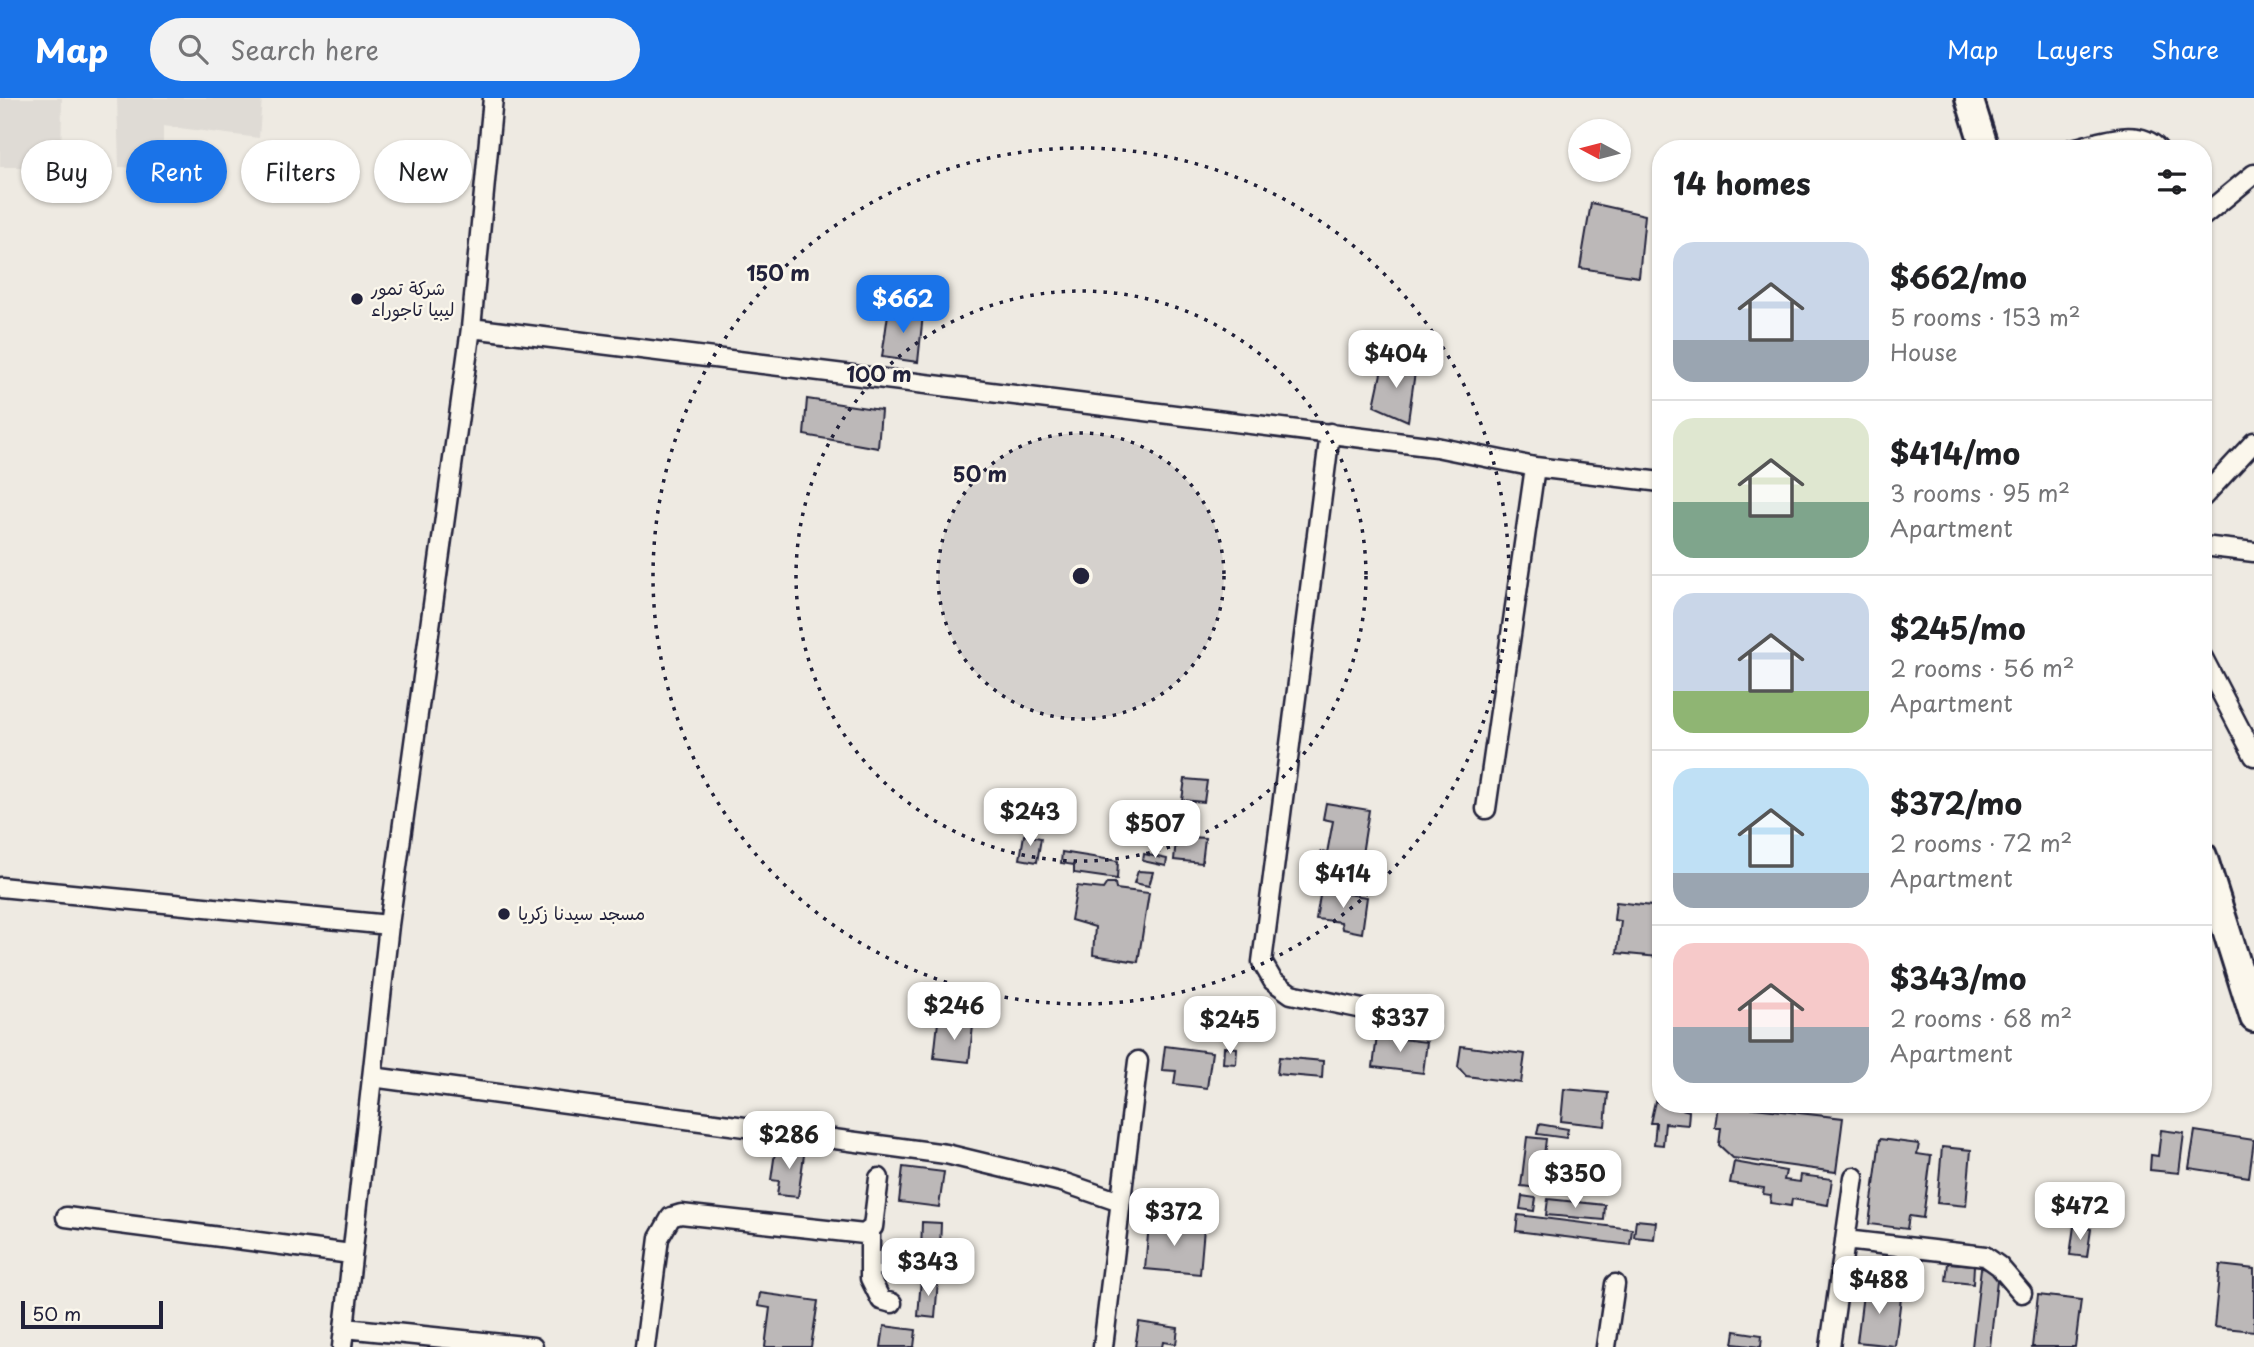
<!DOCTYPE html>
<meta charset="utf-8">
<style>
:root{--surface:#fff;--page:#f2f2f2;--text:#202124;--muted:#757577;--line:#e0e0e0;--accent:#1a73e8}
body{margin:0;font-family:"Playpen Sans","Playpen Sans Arabic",sans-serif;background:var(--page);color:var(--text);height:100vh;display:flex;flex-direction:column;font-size:26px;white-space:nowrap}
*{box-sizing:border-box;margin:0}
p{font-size:23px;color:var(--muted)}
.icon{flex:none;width:38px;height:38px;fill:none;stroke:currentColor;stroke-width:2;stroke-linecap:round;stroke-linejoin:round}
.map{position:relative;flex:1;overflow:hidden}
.panel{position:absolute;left:1652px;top:42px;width:560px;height:973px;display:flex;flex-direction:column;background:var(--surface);border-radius:28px;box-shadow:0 2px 5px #0004}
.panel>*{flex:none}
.top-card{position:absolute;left:21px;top:42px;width:665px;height:63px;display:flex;gap:14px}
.needle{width:46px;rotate:277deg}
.fabs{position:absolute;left:1568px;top:21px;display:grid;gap:14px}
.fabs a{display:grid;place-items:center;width:63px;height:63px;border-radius:50%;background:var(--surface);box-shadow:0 2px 5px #0004;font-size:35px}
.scale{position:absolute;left:21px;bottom:18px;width:142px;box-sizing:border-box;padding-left:7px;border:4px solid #22223b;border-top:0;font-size:19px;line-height:24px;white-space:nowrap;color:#22223b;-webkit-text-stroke:5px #fbf7ec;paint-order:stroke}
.price{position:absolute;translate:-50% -60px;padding:0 16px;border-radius:14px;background:#fff;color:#222;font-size:23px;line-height:46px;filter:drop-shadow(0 2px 4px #0008)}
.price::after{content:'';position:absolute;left:50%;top:42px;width:21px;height:16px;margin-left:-10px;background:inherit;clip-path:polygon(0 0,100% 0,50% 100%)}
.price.active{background:var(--accent);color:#fff}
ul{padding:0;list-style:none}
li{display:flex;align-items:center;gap:21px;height:175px;padding:0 21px}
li+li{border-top:2px solid var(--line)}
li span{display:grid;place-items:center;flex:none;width:196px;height:140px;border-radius:21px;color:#555}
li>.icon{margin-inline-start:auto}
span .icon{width:84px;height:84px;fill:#fffc;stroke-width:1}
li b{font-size:30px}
h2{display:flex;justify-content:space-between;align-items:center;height:84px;padding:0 21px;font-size:30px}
.tag{padding:0 24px;border-radius:32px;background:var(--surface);box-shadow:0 2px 5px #0004;font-size:24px;line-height:63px}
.tag.active{background:var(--accent);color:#fff}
header{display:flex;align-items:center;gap:42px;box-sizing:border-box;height:98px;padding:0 35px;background:var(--accent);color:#fff}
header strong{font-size:33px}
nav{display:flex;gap:38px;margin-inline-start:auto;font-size:24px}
.search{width:490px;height:63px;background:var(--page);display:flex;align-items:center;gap:18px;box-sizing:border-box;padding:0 24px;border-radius:38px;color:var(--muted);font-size:26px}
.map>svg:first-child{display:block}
.built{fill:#dfdbd5}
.building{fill:#bcb8b8;stroke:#22223b;stroke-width:2}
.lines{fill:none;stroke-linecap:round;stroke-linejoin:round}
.street-casing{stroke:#22223b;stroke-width:23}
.secondary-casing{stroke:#22223b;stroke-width:32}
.street{stroke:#fbf7ec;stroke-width:18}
.secondary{stroke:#fbf7ec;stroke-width:26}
.ring{fill:none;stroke:#22223b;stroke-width:3.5;stroke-dasharray:3.5 7}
.poi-dot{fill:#22223b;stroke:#fbf7ec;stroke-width:2.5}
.labels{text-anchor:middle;stroke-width:5;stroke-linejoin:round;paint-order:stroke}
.poi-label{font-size:18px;fill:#22223b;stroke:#fbf7ec;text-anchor:start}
.centre{fill:#22223b;stroke:#fbf7ec;stroke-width:3.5}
.ring-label{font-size:21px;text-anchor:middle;font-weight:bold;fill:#22223b;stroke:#fbf7ec;stroke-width:5;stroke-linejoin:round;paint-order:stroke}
</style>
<header>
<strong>Map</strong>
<div class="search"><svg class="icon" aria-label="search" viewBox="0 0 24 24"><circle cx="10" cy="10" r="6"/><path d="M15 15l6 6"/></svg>Search here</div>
<nav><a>Map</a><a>Layers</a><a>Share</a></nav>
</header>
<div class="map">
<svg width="2254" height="1249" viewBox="0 0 2254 1249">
<rect width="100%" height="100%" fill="#eeeae2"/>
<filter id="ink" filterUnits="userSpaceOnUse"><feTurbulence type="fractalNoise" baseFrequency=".0143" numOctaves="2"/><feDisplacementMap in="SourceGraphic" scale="14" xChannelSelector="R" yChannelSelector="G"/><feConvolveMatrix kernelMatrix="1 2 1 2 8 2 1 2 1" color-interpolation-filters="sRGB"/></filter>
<g filter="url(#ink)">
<path class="built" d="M0 0H62L61 69H0Z
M117 0H262L259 40 163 28V71L119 69Z"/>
<path class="building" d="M1591 105 1645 117 1639 179 1580 170Z
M889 209 923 216 918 264 882 259Z
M1383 266 1416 267 1408 323 1374 308Z
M807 301 881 312 878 350 804 337Z
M1185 681 1207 683 1204 704 1182 702Z
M1326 705 1369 712 1359 775 1318 769 1320 754 1327 755 1333 723 1323 721Z
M1024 737 1041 740 1037 764 1020 761Z
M1190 739 1205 740 1202 765 1174 762 1176 742 1189 744Z
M1062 754 1118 763 1117 781 1074 775V767L1061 765Z
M1144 756 1167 761 1166 768 1143 763Z
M1138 773 1153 774 1149 788 1134 785Z
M1107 785H1115L1116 791 1149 795 1138 864 1093 857 1095 829 1071 822 1077 788 1103 791Z
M1321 792 1367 799 1362 835 1342 831 1341 824 1316 821Z
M1616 804 1661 809 1658 859 1617 855 1621 823 1614 822Z
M938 924 973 928 969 964 934 960Z
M1377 938 1427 944 1423 975 1373 969Z
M1165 948 1212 954 1207 990 1174 986 1176 973 1162 972Z
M1461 948 1525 956 1521 985 1466 978 1458 969Z
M1224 949 1237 950 1236 966 1223 965Z
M1279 959 1323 963 1322 980 1277 976Z
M1564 991 1608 995 1605 1028 1561 1023Z
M1655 1003 1689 1013 1688 1027 1665 1025 1663 1047 1654 1046 1656 1025H1650Z
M1718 1006 1843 1020 1836 1074 1733 1060 1719 1047 1721 1030H1715Z
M1539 1026 1568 1031 1566 1040 1537 1036Z
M2161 1032 2184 1035 2179 1075 2150 1072 2151 1057 2158 1058Z
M2195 1033 2254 1042 2249 1079 2189 1070Z
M1527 1039 1546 1041 1540 1090 1521 1088Z
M1880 1041 1919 1046 1917 1056 1931 1058 1923 1120 1909 1118 1907 1131 1869 1126Z
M788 1047 805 1050 798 1099 777 1097 779 1083 771 1082 775 1054 787 1055Z
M1942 1049 1971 1052 1966 1108 1937 1105Z
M1734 1064 1786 1073 1784 1082 1800 1084 1801 1077 1832 1081 1828 1107 1792 1101 1791 1108 1770 1105 1771 1097 1763 1096 1764 1090 1730 1085Z
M903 1069 944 1074 939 1109 899 1104Z
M1558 1083 1578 1086 1577 1096 1557 1093Z
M1522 1098 1536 1100 1534 1113 1520 1111Z
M1548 1101 1605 1107 1604 1122 1546 1117Z
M1518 1117 1632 1131 1630 1147 1516 1133Z
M1636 1122 1656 1124 1654 1141 1634 1139Z
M922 1124 941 1125 939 1177 894 1176V1154L921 1155Z
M1149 1125 1204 1130 1200 1176 1145 1171Z
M2074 1128 2091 1131 2087 1159 2070 1157Z
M1886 1157 1919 1162 1918 1172 1908 1171 1906 1184 1882 1181Z
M1948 1165 1974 1167 1973 1186 1946 1183Z
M2220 1167 2254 1171V1233L2214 1229Z
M1981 1170 1998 1172 1990 1249H1972Z
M921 1181 938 1182 935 1220 918 1218Z
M1864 1188 1902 1192 1895 1248 1857 1244Z
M760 1195 818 1203 811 1249H765L770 1210 758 1208Z
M2038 1197 2081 1202 2075 1249H2032Z
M1139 1224 1178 1230 1176 1246 1163 1244 1162 1249H1135Z
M884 1228 916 1232 914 1249H881Z
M1735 1233 1762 1237 1761 1249 1733 1246Z"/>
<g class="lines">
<g class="street-casing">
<path id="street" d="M2072 51C2098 45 2138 28 2158 51
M2203 118 2254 76
M471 230 1436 349 1535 369 1661 384
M1330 335 1262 864 1273 883 1291 896 1429 925
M2203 399 2254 344
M2203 448 2254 454
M2203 560 2254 658
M1486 711 1535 369
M0 789 389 827
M372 979 946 1056 1062 1084 1120 1104
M66 1119 351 1156
M870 1133V1180L881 1202 892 1205
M1845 1142 1985 1158 1999 1168 2022 1195
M345 1230 533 1249
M342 1249 389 827 471 230 493 0
M645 1249 659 1140 671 1119 681 1116 864 1136 873 1129 879 1080
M1103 1249 1138 963
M1606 1249 1615 1186
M1830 1249 1854 1079"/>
</g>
<g class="secondary-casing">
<path id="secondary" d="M1969 0 1985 51
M2203 758 2254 920"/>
</g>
<use href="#street" class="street"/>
<use href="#secondary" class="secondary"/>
</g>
</g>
<circle cx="1081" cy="478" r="143" fill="#22223b" fill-opacity=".12"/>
<g class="ring">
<circle cx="1081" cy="478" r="143"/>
<circle cx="1081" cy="478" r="285"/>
<circle cx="1081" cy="478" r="428"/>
</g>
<g class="poi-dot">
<circle cx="357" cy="201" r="7"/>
<circle cx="504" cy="816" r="7"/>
</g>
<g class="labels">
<g class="poi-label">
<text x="371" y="197">شركة تمور<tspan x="371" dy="21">ليبيا تاجوراء</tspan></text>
<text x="518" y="822">مسجد سيدنا زكريا</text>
</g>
</g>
<circle cx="1081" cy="478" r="10" class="centre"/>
<g class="ring-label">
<text x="778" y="183">150 m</text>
<text x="879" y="284">100 m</text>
<text x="980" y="384">50 m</text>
</g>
</svg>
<div class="fabs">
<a><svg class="needle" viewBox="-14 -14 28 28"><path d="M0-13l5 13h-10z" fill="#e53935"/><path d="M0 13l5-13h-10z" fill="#757577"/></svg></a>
</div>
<div class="scale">50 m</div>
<b class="price active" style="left:903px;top:237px">$662</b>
<b class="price" style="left:1396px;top:292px">$404</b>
<b class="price" style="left:1030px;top:750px">$243</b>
<b class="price" style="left:1155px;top:762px">$507</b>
<b class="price" style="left:1343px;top:812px">$414</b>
<b class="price" style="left:954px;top:944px">$246</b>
<b class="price" style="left:1400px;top:956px">$337</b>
<b class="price" style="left:1230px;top:958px">$245</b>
<b class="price" style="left:789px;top:1073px">$286</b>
<b class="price" style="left:1575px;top:1112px">$350</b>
<b class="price" style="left:2080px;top:1144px">$472</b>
<b class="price" style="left:1174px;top:1150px">$372</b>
<b class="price" style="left:928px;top:1200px">$343</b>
<b class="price" style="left:1879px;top:1218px">$488</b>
<div class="top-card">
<a class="tag">Buy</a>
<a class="tag active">Rent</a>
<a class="tag">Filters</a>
<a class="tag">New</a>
</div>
<section class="panel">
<h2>14 homes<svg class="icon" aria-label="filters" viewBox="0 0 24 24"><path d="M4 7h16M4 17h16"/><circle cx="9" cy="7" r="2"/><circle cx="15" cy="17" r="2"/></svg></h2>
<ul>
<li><span style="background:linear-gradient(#c9d6e8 70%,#9aa5b1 0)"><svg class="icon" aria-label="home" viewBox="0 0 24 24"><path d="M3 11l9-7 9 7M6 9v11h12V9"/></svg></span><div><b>$662/mo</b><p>5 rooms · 153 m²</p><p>House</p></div></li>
<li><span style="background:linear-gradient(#dfe7d0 60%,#7fa58c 0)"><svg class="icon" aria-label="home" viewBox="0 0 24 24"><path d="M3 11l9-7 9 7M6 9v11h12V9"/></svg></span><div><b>$414/mo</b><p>3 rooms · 95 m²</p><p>Apartment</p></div></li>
<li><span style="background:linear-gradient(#c9d6e8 70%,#8fb573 0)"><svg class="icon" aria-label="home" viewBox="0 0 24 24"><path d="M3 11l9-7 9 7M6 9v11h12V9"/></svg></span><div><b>$245/mo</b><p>2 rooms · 56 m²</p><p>Apartment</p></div></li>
<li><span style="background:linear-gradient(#bfe0f5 75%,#9aa5b1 0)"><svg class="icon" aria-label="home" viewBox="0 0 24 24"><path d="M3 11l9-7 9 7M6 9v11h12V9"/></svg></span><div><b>$372/mo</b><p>2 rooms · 72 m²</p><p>Apartment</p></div></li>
<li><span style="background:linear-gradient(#f6c9c9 60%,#9aa5b1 0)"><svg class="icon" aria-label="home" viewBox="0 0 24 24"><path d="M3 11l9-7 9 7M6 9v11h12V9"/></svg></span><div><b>$343/mo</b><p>2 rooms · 68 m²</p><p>Apartment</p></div></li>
</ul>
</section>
</div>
